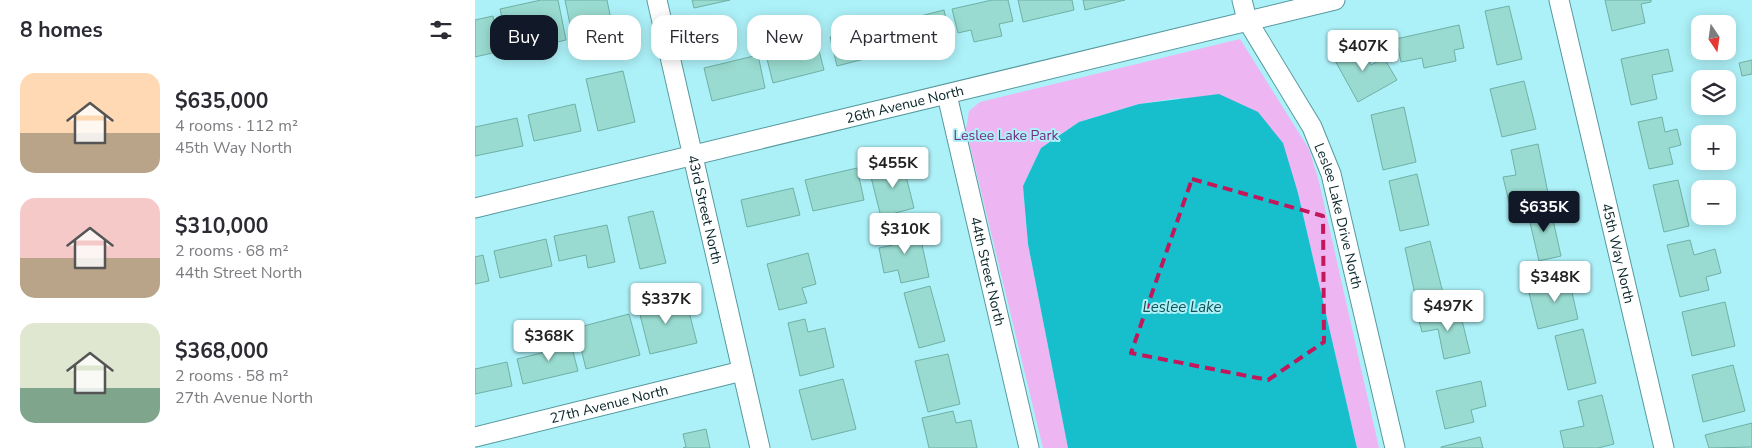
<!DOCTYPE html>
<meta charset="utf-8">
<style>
:root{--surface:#fff;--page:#f7f7f7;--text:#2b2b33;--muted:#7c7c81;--accent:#111827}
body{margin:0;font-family:"Nunito Sans",sans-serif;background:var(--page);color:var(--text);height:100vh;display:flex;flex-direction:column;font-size:19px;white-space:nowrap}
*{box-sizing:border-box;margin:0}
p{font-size:16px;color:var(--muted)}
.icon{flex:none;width:28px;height:28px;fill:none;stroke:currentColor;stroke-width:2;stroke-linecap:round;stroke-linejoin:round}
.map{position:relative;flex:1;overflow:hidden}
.side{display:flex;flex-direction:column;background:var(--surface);width:475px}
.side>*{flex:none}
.hud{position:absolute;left:15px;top:15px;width:475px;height:45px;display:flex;gap:10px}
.needle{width:32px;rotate:167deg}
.buttons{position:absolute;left:1216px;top:15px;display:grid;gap:10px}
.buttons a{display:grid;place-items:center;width:45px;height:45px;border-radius:10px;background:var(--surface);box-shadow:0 2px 12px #0003;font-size:25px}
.price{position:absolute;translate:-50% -42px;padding:0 11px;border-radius:5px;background:#fff;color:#222;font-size:16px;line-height:32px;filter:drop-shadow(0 1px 2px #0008)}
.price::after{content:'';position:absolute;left:50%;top:30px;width:15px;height:11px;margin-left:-8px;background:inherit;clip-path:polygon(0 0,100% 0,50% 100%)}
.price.on{background:var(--accent);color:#fff}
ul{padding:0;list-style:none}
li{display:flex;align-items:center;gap:15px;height:125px;padding:0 20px}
li span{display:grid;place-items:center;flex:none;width:140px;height:100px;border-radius:15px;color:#555}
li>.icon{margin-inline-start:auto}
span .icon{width:60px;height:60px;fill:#fffc;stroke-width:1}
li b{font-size:21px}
h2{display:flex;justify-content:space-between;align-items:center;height:60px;padding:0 20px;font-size:21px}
.pill{padding:0 18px;border-radius:15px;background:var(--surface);box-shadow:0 2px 12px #0003;font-size:18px;line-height:45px}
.pill.on{background:var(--accent);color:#fff}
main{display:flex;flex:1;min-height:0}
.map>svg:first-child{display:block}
.green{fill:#edb5f2}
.water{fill:#17bfcc}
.building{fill:#99dbd0;stroke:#6fb0a6}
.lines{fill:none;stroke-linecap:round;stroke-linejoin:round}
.minor-casing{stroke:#56999f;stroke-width:21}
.minor{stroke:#fff;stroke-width:19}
.marked{fill:none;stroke:#c2185b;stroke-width:4;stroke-dasharray:10 6;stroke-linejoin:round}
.labels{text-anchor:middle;stroke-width:4;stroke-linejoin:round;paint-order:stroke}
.street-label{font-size:14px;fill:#072427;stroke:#adf1f8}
.park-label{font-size:14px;fill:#782b81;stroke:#adf1f8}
.water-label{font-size:15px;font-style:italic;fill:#125156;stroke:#adf1f8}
</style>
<main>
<section class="side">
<h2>8 homes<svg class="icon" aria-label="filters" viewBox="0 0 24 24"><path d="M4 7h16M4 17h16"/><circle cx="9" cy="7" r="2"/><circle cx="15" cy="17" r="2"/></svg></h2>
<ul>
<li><span style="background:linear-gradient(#ffd9b3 60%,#b9a48a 0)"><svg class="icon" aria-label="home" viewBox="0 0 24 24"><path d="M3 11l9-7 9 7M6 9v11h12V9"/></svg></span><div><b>$635,000</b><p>4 rooms · 112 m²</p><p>45th Way North</p></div></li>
<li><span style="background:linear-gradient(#f6c9c9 60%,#b9a48a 0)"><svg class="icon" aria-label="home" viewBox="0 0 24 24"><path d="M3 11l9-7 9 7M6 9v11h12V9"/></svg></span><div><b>$310,000</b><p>2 rooms · 68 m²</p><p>44th Street North</p></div></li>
<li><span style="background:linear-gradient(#dfe7d0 65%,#7fa58c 0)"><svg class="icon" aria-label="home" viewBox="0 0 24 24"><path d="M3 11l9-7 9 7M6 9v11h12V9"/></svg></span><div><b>$368,000</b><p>2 rooms · 58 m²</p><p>27th Avenue North</p></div></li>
</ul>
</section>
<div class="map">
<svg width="1277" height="448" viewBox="0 0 1277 448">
<rect width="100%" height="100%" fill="#adf1f8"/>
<path class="green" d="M765 39 834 149 844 182 904 448H882L823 193 704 98 664 104 604 122 566 148 548 186 553 244 593 448H568L491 129 494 111 505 102Z"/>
<path class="water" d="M744 94 783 112 808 143 823 193 882 448H593L553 244 548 186 566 148 604 122 664 104Z"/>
<path class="building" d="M66 0H83L91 40 35 53 25 9Z
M90 0H132L141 44 101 54Z
M217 0H255L219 8Z
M517 0H533L538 21 524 24 527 36 499 42 496 30 483 33 477 9Z
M543 0H597L599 10 548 22Z
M608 0H650L610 10Z
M1130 0H1176V2L1166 4 1170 23 1137 31Z
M1034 6 1047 59 1022 65 1010 11Z
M469 10 475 37 417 51 410 25Z
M18 16 26 51 0 57V20Z
M406 24 413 53 362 66 355 37Z
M984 25 989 48 979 50 981 61 949 68 947 58 926 62 921 39Z
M340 35 349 70 298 83 292 59 318 53 315 41Z
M884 42 896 65 909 58 922 80 883 102 858 57Z
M1193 49 1198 71 1177 75 1182 99 1156 105 1146 59Z
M283 55 290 88 237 101 229 68Z
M1277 60V74L1267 76 1264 63Z
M148 71 160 122 123 131 111 79Z
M1049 81 1061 129 1027 137 1015 89Z
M100 104 106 131 59 141 53 115Z
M929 107 941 162 908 170 896 115Z
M1187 117 1190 132 1202 129 1206 145 1194 148 1198 164 1174 169 1163 122Z
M42 118 48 146 0 156V127Z
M1063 144 1073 193 1034 202 1028 177 1041 175 1036 150Z
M426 156 439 208 406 217 396 177 413 174 410 160Z
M382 168 389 200 338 211 330 180Z
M942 174 954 225 925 231 914 181Z
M1203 180 1214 226 1189 232 1178 185Z
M318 188 325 215 272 227 266 200Z
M1075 206 1086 256 1064 261 1052 210Z
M178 211 191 263 165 269 153 217Z
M132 225 140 262 113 268 111 255 84 261 79 236Z
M443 226 454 277 426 283 423 270 409 273 404 248 418 245 415 232Z
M71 239 77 266 25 278 19 251Z
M1215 240 1219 255 1240 249 1246 273 1231 277 1234 290 1205 297 1192 245Z
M955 241 968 293 941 299 930 248Z
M333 253 341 284 327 288 332 303 304 310 292 264Z
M8 255 14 281 0 284V257Z
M1092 270 1103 319 1063 329 1054 293 1081 286 1078 274Z
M455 286 470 341 444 348 429 293Z
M184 298 186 306 211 300 222 343 175 354 162 303Z
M1250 302 1260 346 1217 356 1207 312Z
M984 308 995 353 969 359 963 329 947 332 943 317Z
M154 314 165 355 111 369 101 328Z
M330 319 333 332 350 328 359 367 325 376 313 323Z
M1108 329 1121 383 1093 390 1080 336Z
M94 336 103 371 48 384 42 359 70 352 68 342Z
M473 354 485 404 453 412 440 361Z
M32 362 37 386 0 394V369Z
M1258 365 1270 411 1228 422 1217 375Z
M368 379 381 429 337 440 324 390Z
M1006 381 1011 406 996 410 999 422 970 429 961 391Z
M1127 395 1139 444 1123 448H1089L1085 431 1109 426 1103 401Z
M478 411 481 423 496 420 502 448H454L447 418Z
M1277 423V447L1234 448 1230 435Z
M231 429 235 448H208L211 447 208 434Z
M1005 437 1008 448H966V447Z"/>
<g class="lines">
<g class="minor-casing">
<g id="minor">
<path id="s1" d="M182 0 285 448"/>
<path id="s2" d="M767 0 772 20 837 127 856 174 920 448"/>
<path id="s3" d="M1084 0 1189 448"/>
<path id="s4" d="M472 95 554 448"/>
<path id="s5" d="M0 208 860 0"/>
<path id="s6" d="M0 437 267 371"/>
</g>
</g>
<use href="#minor" class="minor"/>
</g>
<path class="marked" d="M717 179 848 216 849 342 793 380 656 353Z"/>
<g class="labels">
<g class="street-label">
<text dy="5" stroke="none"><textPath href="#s5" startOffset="442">26th Avenue North</textPath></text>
<text dy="5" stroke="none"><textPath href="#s1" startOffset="215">43rd Street North</textPath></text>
<text dy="5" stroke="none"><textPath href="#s2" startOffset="239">Leslee Lake Drive North</textPath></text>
<text dy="5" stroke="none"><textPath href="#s3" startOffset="260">45th Way North</textPath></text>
<text dy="5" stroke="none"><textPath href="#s4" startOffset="181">44th Street North</textPath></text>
<text dy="5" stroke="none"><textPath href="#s6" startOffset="138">27th Avenue North</textPath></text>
</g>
<g class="park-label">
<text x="531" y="140">Leslee Lake Park</text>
</g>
<g class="water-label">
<text x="707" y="312">Leslee Lake</text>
</g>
</g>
</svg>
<div class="buttons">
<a><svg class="needle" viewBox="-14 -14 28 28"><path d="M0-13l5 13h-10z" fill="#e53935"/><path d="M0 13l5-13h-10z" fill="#7c7c81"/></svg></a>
<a><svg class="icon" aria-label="layers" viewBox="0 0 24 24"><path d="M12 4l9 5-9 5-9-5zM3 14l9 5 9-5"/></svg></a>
<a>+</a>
<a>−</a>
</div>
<b class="price" style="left:888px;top:72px">$407K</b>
<b class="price" style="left:418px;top:189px">$455K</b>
<b class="price on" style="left:1069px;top:233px">$635K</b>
<b class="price" style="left:430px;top:255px">$310K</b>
<b class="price" style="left:1080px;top:303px">$348K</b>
<b class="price" style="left:191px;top:325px">$337K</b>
<b class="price" style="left:973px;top:332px">$497K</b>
<b class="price" style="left:74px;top:362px">$368K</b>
<div class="hud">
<a class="pill on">Buy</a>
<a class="pill">Rent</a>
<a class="pill">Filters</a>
<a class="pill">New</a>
<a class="pill">Apartment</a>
</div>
</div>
</main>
